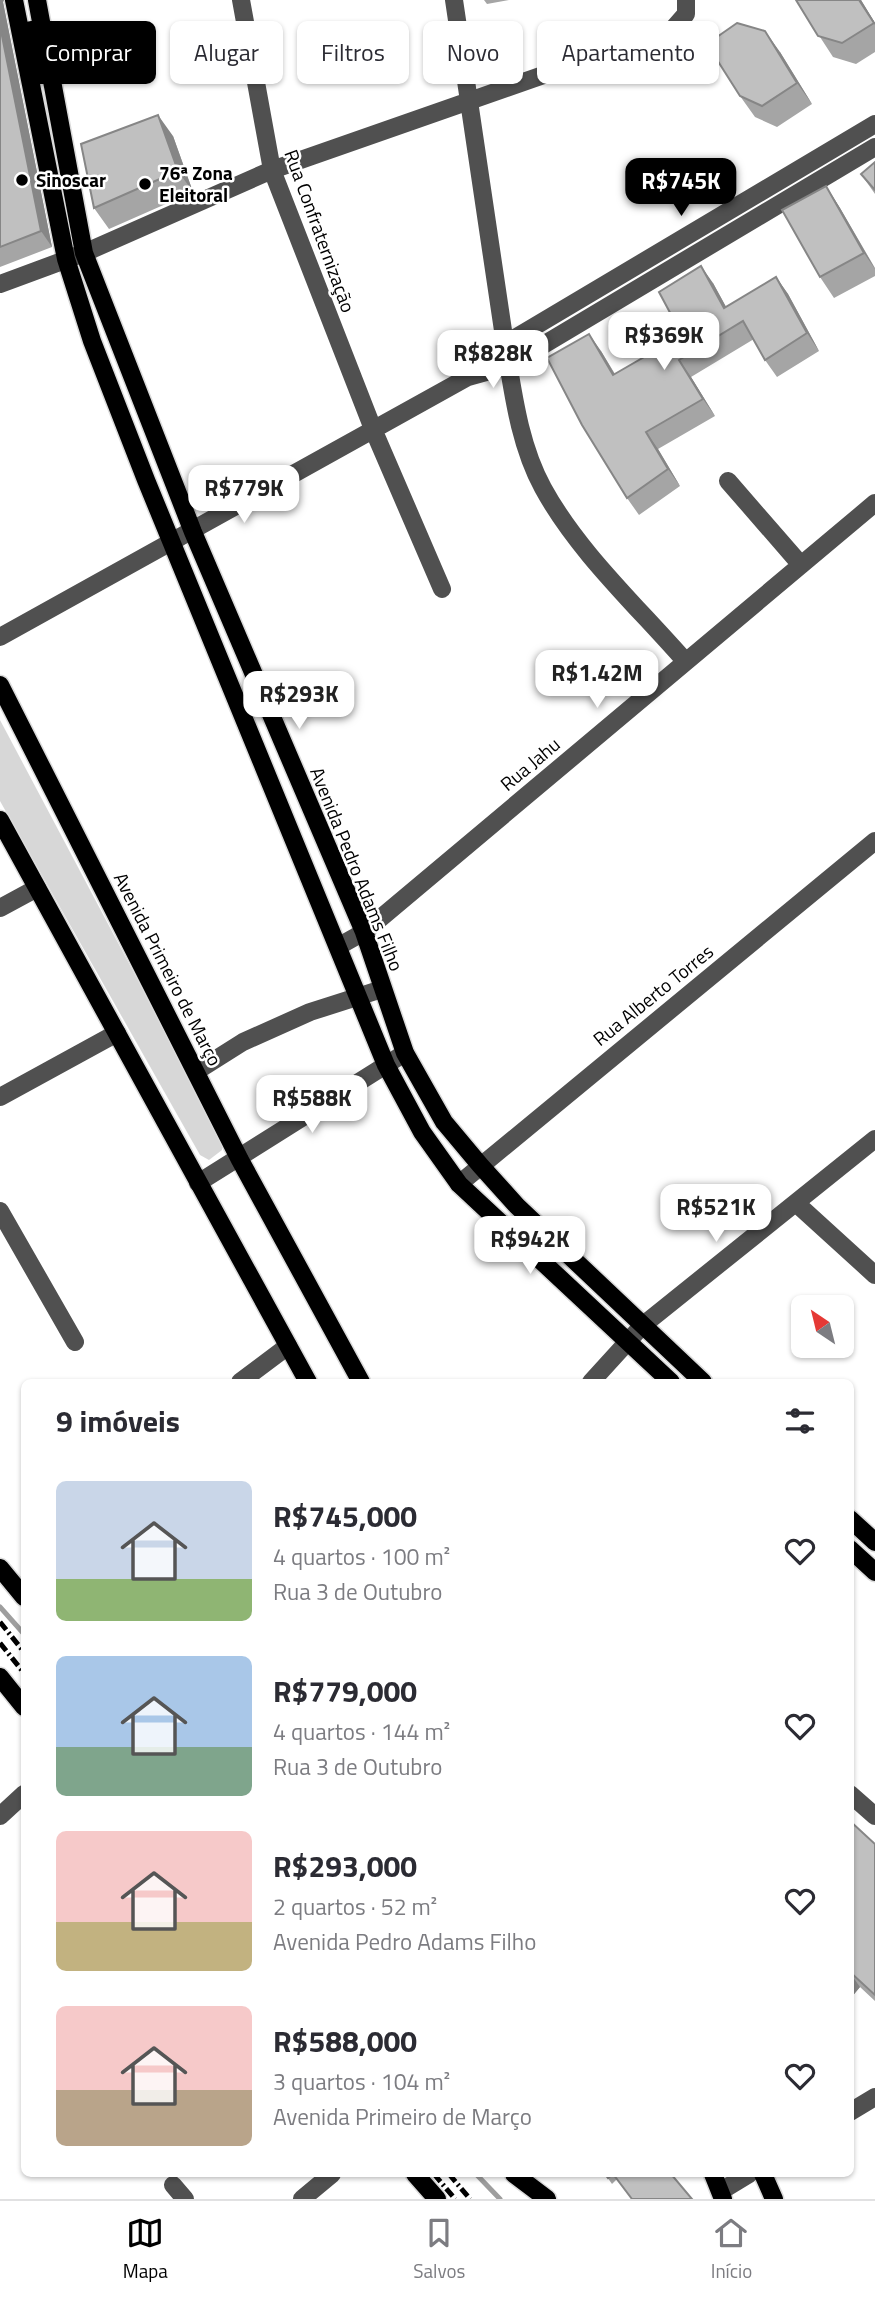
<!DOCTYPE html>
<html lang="pt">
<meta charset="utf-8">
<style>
:root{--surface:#fff;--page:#f2f2f3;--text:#2b2b33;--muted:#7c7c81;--line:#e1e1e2;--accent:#000}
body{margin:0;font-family:"Titillium Web",sans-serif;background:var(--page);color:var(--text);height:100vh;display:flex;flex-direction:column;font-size:26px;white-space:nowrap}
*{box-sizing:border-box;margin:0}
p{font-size:23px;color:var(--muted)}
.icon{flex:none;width:38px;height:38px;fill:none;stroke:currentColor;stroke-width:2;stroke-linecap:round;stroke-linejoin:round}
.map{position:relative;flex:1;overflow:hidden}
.side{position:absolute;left:21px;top:1379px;width:833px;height:798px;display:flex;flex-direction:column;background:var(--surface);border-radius:10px;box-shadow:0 2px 5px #0004}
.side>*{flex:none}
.top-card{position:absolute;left:21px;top:21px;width:833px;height:63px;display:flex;gap:14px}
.needle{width:46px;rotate:325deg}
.buttons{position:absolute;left:791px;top:1295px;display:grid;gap:14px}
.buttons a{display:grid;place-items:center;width:63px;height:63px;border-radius:10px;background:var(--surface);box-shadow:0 2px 5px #0004;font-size:35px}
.price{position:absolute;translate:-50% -60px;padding:0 16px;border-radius:14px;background:#fff;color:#222;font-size:23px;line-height:46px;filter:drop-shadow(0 2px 4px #0008)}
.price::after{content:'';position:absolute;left:50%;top:42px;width:21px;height:16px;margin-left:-10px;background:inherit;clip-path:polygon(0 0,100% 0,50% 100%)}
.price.selected{background:var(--accent);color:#fff}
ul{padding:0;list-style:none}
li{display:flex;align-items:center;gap:21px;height:175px;padding:0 35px}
li span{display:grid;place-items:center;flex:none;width:196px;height:140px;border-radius:10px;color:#555}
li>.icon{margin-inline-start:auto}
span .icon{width:84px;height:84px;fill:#fffc;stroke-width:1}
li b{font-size:30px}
h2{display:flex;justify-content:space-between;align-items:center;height:84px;padding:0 35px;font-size:30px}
.pill{padding:0 24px;border-radius:10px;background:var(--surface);box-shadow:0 2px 5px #0004;font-size:24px;line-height:63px}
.pill.selected{background:var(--accent);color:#fff}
.dock{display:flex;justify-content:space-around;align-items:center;height:98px;border-top:2px solid var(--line);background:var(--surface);font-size:19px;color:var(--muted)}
.dock a{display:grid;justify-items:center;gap:4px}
.dock .selected{color:var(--accent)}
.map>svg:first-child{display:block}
.green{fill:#d7d7d7}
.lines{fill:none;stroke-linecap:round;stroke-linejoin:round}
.stream{stroke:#9e9e9e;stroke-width:5}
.major-casing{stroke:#dbdbdb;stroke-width:21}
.minor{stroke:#505050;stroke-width:18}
.major{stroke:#000;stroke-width:18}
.rail{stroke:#000;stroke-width:5;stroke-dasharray:10 3.5 2 3.5;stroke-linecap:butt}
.wall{fill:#a5a5a5}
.shaded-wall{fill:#868686}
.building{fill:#c0c0c0;stroke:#868686;stroke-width:2}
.poi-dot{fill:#000;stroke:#fff;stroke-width:2.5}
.labels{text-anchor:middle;stroke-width:5;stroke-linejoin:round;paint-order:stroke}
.poi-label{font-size:19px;font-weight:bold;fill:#000;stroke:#fff;text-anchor:start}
.street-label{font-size:19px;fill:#000;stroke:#fff}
</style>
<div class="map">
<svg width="875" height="2199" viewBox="0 0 875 2199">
<rect width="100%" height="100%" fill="#fff"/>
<path class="green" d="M0 720 222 1139V1150L209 1160 200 1155 0 801Z"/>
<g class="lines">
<path class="stream" d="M0 1607 24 1634
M476 2174 500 2199"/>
<g class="major-casing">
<path id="major" d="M14 0 66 259 92 341 146 480 386 1065 422 1132 459 1184 671 1382
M37 0 84 253 193 532 364 932 405 1053 444 1122 480 1165 517 1206 703 1382
M0 685 240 1160 361 1382
M0 820 308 1382
M850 1519 875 1542
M850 1549 875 1572
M0 1568 24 1597
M0 1677 24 1707
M415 2174 437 2199
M514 2174 547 2199
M713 2174 723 2199
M763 2174 774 2199"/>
</g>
<path class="minor" d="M241 0 272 170 373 429 442 589
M454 0 505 344C513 392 519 444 543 488 578 552 637 606 685 661
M0 284 84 253 272 170 672 30 686 14V0
M471 374 505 344 875 124
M728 481 801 565
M0 637 468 377 508 366 875 147
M0 908 37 888
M339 946 364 932 875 503
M197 1071 243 1042 310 1012 382 989
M0 1097 117 1033
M198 1183 405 1053
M459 1184 875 841
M797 1204 875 1275
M0 1211 75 1342
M240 1382 288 1346
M591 1382 642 1326 875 1139
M850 1794 875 1816
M0 1816 24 1794
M850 2112 875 2097
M173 2185 185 2199
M721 2191 749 2174
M302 2199 332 2174"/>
<use href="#major" class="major"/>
<path class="rail" d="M0 1622 24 1652
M0 1643 24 1673
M434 2174 455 2199
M449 2174 470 2199"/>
</g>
<path class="wall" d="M0 0H4L3 2 52 247 0 267Z
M484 0H509L487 4Z
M796 0H861L875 23V52L856 64 833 57Z
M780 52 812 104 777 127 755 117 740 96Z
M173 136 193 192 109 229 94 208Z
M875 162V194L861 174Z
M826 186 840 208 875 268V276L834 298 820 277Z
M776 277 788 294 819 351 777 377 765 360 754 339 691 377 715 416 658 449 680 486 639 515 627 498 601 351 615 374 682 335 713 283 726 307Z
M850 1821 875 1844V2001L860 1987 850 1999Z
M605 2174H671L616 2180 612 2184Z"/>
<path class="shaded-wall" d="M0 0H4L3 2 52 247 41 231 0 26Z
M859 0H861L875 23V25Z
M765 31 780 52 812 104 797 83Z
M158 115 173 136 193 192 178 171Z
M826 186 840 208 875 269 864 253Z
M701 266 713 283 736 325 724 308Z
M776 277 788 294 819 351 807 333Z
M589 334 601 351 625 392 613 375Z
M679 360 691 377 715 416 703 399Z
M646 432 658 449 680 486 668 469Z
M850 1973 860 1987 850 1999Z"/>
<path class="building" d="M796 0H859L874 23 842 43 818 36Z
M737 23 765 31 797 83 762 106 740 96 707 44Z
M0 26 41 231 0 247Z
M158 115 178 171 94 208 81 144Z
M875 162V190L861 174Z
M826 186 864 253 820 277 782 210Z
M701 266 724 308 776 277 807 333 765 360 743 321 679 360 703 399 646 432 668 469 627 498 582 425 547 358 589 334 613 375 682 335 659 292Z
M850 1821 875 1844V1995L850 1972Z
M605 2174H671L692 2199H632L613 2174 608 2178Z"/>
<g class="poi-dot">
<circle cx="22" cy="180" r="7"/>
<circle cx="145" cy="184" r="7"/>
</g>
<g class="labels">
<g class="poi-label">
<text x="159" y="180">76ª Zona<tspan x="159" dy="22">Eleitoral</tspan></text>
<text x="36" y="187">Sinoscar</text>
</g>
<g class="street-label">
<text transform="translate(320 231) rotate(70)" y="7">Rua Confraternização</text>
<text transform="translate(530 764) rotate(-40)" y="7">Rua Jahu</text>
<text transform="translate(357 869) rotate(68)" y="7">Avenida Pedro Adams Filho</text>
<text transform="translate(168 969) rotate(63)" y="7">Avenida Primeiro de Março</text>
<text transform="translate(653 995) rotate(-39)" y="7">Rua Alberto Torres</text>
</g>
</g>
</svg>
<div class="buttons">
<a><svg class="needle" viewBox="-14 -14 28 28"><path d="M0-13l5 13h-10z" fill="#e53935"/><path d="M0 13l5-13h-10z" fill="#7c7c81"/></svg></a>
</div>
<b class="price selected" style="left:681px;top:218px">R$745K</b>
<b class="price" style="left:664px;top:372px">R$369K</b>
<b class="price" style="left:493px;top:390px">R$828K</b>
<b class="price" style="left:244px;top:525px">R$779K</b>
<b class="price" style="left:597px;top:710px">R$1.42M</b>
<b class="price" style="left:299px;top:731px">R$293K</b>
<b class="price" style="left:312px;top:1135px">R$588K</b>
<b class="price" style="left:716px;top:1244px">R$521K</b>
<b class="price" style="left:530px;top:1276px">R$942K</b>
<div class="top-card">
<a class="pill selected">Comprar</a>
<a class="pill">Alugar</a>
<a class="pill">Filtros</a>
<a class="pill">Novo</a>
<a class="pill">Apartamento</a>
</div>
<section class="side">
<h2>9 imóveis<svg class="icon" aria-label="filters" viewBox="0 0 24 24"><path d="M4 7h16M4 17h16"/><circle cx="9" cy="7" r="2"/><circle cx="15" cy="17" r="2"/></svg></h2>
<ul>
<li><span style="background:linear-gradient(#c9d6e8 70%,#8fb573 0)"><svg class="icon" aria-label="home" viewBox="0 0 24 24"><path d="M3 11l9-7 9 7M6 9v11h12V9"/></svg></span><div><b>R$745,000</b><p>4 quartos · 100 m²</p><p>Rua 3 de Outubro</p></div><svg class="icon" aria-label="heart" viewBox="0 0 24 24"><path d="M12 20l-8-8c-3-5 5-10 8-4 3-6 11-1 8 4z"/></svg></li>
<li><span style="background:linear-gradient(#a9c7e8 65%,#7fa58c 0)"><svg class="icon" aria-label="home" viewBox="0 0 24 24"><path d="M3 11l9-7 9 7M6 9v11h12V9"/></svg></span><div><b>R$779,000</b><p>4 quartos · 144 m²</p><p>Rua 3 de Outubro</p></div><svg class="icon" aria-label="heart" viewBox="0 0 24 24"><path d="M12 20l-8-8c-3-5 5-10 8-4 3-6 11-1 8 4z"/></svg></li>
<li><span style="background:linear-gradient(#f6c9c9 65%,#c2b280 0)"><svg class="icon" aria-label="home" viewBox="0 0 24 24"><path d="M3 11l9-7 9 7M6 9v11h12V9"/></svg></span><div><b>R$293,000</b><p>2 quartos · 52 m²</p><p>Avenida Pedro Adams Filho</p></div><svg class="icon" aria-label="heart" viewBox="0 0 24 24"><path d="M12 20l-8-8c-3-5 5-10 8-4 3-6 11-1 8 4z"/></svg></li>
<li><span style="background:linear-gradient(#f6c9c9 60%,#b9a48a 0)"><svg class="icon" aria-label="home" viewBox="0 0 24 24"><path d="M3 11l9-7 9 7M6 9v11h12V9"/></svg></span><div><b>R$588,000</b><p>3 quartos · 104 m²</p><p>Avenida Primeiro de Março</p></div><svg class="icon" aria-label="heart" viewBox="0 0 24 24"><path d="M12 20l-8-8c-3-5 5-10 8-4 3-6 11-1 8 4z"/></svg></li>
</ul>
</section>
</div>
<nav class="dock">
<a class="selected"><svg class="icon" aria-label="map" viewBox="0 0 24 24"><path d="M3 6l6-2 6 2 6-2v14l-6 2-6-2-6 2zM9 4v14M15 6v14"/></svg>Mapa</a>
<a><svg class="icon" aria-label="saved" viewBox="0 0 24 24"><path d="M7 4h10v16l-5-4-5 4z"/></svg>Salvos</a>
<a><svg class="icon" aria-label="home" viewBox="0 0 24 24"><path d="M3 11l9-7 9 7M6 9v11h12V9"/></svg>Início</a>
</nav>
